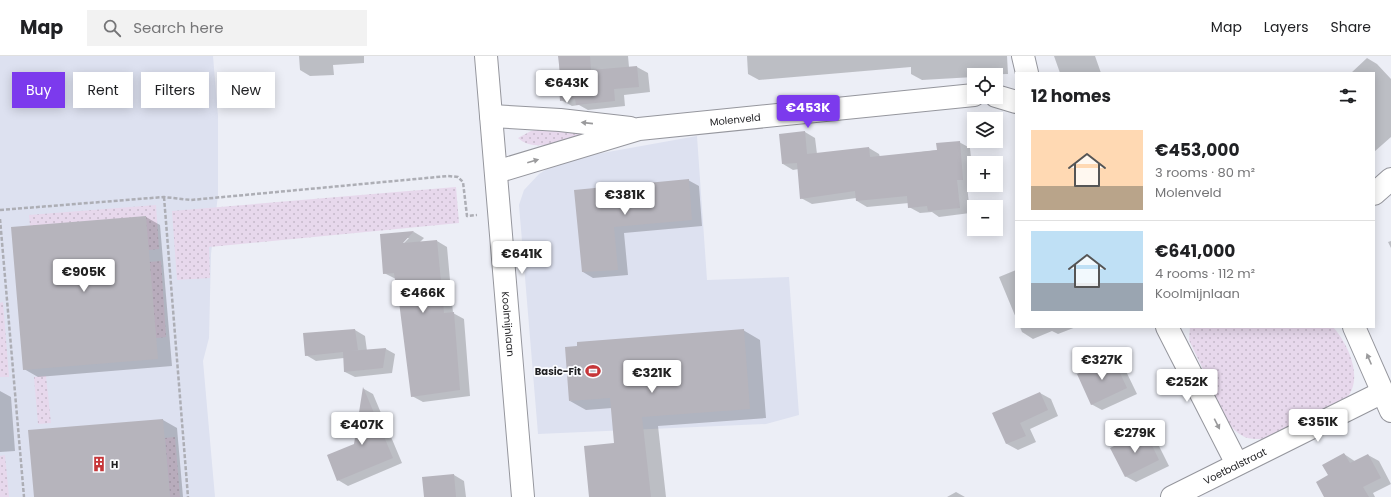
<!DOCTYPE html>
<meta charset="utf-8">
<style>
:root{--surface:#fff;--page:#f2f2f2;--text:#202124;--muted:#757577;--line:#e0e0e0;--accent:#7c3aed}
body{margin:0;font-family:Poppins,sans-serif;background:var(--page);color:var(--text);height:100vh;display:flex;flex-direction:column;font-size:15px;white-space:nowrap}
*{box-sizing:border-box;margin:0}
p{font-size:13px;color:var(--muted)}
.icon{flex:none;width:22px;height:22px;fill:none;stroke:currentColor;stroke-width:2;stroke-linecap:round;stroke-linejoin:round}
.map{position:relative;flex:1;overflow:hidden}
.sheet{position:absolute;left:1015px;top:16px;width:360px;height:256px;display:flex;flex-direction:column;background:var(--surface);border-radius:0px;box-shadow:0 2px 10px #0003}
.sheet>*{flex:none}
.top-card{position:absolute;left:12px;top:16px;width:380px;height:36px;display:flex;gap:8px}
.buttons{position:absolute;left:967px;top:12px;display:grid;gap:8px}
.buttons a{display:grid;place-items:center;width:36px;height:36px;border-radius:0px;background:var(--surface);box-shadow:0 2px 10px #0003;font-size:20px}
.price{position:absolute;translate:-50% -34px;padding:0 9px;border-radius:4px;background:#fff;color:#222;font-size:13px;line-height:26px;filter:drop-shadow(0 1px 2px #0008)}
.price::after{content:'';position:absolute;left:50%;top:24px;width:12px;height:9px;margin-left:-6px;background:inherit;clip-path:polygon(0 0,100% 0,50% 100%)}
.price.current{background:var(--accent);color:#fff}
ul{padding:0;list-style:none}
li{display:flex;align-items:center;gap:12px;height:100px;padding:0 16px}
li+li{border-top:1px solid var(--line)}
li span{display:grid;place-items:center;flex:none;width:112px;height:80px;border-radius:0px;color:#555}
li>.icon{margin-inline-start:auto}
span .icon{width:48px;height:48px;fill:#fffc;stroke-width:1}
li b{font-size:17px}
h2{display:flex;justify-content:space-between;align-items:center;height:48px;padding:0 16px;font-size:17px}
.tag{padding:0 14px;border-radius:0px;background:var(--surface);box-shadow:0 2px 10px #0003;font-size:14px;line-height:36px}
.tag.current{background:var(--accent);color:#fff}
header{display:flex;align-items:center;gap:24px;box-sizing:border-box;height:56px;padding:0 20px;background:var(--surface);border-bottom:1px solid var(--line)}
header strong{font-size:19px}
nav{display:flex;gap:22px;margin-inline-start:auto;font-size:14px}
.search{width:280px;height:36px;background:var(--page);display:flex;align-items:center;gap:10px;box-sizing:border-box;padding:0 14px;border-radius:0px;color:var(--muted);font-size:15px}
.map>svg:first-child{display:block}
.built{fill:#dde1f0}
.grass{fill:url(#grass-dots)}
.shadow{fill:#0003;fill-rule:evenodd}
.building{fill:#b6b4bc}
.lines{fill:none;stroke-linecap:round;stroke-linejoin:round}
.minor-casing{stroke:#95969d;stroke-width:24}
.path{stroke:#adaeb5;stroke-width:2.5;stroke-dasharray:4 2;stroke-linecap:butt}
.minor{stroke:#fff;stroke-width:22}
.oneway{fill:#9a9a9c}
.labels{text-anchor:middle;stroke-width:3.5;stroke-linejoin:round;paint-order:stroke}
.street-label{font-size:10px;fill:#1f1f22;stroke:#fbfcff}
.poi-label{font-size:10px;font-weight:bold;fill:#1f1f22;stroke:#fbfcff;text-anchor:end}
</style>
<header>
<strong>Map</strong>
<div class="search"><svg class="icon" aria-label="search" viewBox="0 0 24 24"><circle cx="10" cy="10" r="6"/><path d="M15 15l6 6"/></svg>Search here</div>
<nav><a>Map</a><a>Layers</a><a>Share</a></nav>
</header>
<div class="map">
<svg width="1391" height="441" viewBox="0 0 1391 441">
<defs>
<pattern id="grass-dots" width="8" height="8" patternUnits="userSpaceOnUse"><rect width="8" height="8" fill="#e7d8ec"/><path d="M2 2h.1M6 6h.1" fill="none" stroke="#c6b9ca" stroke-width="1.8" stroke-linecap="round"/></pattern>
</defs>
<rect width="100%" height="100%" fill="#eceef6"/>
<path class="built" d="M0 0H213L218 60V139L211 198 209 282 203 305 215 441H0Z
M697 80 707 224 789 221 799 359 766 368 538 378 519 149 524 134 539 118 555 108 580 101Z"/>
<path class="grass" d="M543 72 594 76C574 82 536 99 518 82L531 75Z
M456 131 459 167 209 191 210 222 177 224 172 155Z
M156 149 159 193 149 194 30 170 29 159Z
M161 205 166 281 156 282 149 206Z
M3 246 9 321H0V247Z
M1190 271H1333C1349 289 1366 326 1343 346 1339 350 1330 353 1324 356 1305 364 1287 373 1268 382 1249 385 1241 382 1229 368L1189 284Z
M46 320 51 367 38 368 34 321Z
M175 381 180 441H170L165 382Z
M5 399 9 441H0V400Z"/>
<path class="shadow" d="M299 0H364V7L333 9 334 19 310 20 300 14Z
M559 0H628L629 11H637L648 17 650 36 624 39 625 50 588 54 579 49 572 50 561 44Z
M747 0H1007L1008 18 974 19V21L922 24 911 18V11L759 24 748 18Z
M1054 0H1095L1101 17H1060Z
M1367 2 1377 8 1391 23V81L1374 96V17H1351Z
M805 76 815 82 817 98 869 92 879 98 880 101 938 94 959 86 970 92 974 129 967 130 970 157 939 161 932 156 920 157 909 151V147L867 151 857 145 856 142 812 148 801 142 799 113 793 114 783 108Z
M688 124 699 130 702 170 624 177 628 219 593 222 583 216 575 135Z
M146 161 160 169 172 310 38 321 24 313Z
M414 176 424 182 419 187 437 185 447 191 453 257 464 263 470 340 423 346 412 340 399 230 396 223 384 217 381 179ZM406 182H409L400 191Z
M1391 185V192L1388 186Z
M1016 214V262L999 221Z
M1020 271H1076L1058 278 1052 275 1033 283 1022 276Z
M355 274 365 280 367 295 386 293 395 298 392 317 355 321 345 316 344 302 316 305 306 299Z
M743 274 760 284 766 362 658 370 666 441H590L615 388 612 352 586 354 570 345Z
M1113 303 1123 309 1137 338 1102 354 1091 348Z
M364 333 373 338 402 407 348 430 338 424 355 389Z
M0 335 11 341 15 395 0 396Z
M1040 337 1051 343 1058 360 1030 373 1036 386 1018 394 1007 388 994 357Z
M163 364 177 372 183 441H35Z
M1145 376 1155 382 1169 410 1136 426 1125 420Z
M1344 398 1356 406 1368 399 1379 405 1391 428 1373 437 1375 441H1324L1329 420Z
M454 419 464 425 466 441H425Z
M956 436 965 441H947Z"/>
<path class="building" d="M558 0H590L591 14 637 10 639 31 614 33 615 45 576 49 575 43 560 45 558 17H560Z
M805 75 807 98 869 91 870 101 937 94 936 87 960 85 963 124H957L960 152 928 155 927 150 908 152 907 140 856 145 855 135 800 143 797 107 782 108 779 78Z
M689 123 692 164 614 171 618 214 582 216 574 134Z
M146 160 158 303 23 314 11 171Z
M414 175 403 187 437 184 444 257 454 256 460 334 411 341 397 230H396L394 217 383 218 380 178Z
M355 273 358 294 349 295 386 292 383 312 344 316 343 296 305 300 303 277Z
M744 273 750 353 642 361 651 441H589L584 390 614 387 610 342 569 345 565 291 577 290V286Z
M1113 302 1127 332 1091 349 1077 318Z
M363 331 393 402 337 425 327 399 354 388Z
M1040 336 1048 354 1020 367 1026 380 1006 388 992 357Z
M163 363 170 441H34L28 374Z
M1145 375 1159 404 1125 421 1110 392Z
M1344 397 1350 407 1368 398 1381 422 1363 431 1369 441H1324L1316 426 1328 419 1322 409Z
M454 418 456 441H424L422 421Z"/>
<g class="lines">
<g class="minor-casing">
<g id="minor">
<path id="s1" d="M486 0 523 441"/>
<path d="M1023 0 1027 17"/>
<path d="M996 40 1016 46"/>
<path d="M491 60 560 64 630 72"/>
<path id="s2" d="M496 116 639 73 974 39"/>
<path d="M1374 138 1391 123"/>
<path d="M1167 271 1237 408"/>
<path d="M1354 271 1391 355"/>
<path id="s3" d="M1172 441 1383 336"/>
</g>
</g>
<path class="path" d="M164 141 188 441
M0 154 164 141 191 144 448 120 458 121 463 126 467 160 477 159
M0 163 24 441"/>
<use href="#minor" class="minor"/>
</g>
<defs><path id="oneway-solid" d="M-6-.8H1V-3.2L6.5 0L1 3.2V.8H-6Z"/></defs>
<g class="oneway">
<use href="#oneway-solid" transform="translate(587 67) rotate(-174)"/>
<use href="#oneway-solid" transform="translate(533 105) rotate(-16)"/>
<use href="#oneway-solid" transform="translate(1369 303) rotate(-113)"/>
<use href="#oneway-solid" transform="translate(1217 368) rotate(63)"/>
</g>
<defs>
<g id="stadium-bare" transform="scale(1.2)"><path d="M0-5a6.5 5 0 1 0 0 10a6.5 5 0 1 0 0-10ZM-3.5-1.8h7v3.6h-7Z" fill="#c63639" stroke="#fbfcff" stroke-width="2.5" paint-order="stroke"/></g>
<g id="building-bare" transform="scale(1.2)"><path d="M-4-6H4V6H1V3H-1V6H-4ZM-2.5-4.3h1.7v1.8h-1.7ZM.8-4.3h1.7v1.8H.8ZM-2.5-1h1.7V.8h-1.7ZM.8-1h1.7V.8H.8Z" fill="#c63639" stroke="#fbfcff" stroke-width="2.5" paint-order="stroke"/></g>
</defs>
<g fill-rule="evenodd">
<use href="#stadium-bare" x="593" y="315"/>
<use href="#building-bare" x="99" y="408"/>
</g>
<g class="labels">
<g class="street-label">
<text dy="4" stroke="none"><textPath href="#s2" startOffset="246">Molenveld</textPath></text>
<text dy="4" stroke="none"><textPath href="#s1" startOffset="269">Koolmijnlaan</textPath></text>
<text dy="4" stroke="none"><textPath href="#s3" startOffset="70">Voetbalstraat</textPath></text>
</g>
<g class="poi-label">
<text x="581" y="319">Basic-Fit</text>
<text x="111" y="412" text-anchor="start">H</text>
</g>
</g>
</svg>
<div class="buttons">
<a><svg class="icon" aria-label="locate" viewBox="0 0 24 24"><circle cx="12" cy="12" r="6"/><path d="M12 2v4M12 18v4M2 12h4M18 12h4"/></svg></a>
<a><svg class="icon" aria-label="layers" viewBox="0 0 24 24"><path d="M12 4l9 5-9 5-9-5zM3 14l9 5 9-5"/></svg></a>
<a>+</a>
<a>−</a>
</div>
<b class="price" style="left:567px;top:48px">€643K</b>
<b class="price current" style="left:808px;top:73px">€453K</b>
<b class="price" style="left:625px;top:160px">€381K</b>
<b class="price" style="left:522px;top:219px">€641K</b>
<b class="price" style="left:84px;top:237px">€905K</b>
<b class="price" style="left:423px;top:258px">€466K</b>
<b class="price" style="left:1102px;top:325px">€327K</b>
<b class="price" style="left:652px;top:338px">€321K</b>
<b class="price" style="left:1187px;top:347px">€252K</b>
<b class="price" style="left:1318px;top:387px">€351K</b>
<b class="price" style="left:362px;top:390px">€407K</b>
<b class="price" style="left:1135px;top:398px">€279K</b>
<div class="top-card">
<a class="tag current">Buy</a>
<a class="tag">Rent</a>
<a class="tag">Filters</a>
<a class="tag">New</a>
</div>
<section class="sheet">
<h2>12 homes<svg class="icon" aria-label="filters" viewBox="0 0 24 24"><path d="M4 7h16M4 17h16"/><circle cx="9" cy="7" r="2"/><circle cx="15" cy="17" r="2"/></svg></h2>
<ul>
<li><span style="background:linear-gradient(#ffd9b3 70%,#b9a48a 0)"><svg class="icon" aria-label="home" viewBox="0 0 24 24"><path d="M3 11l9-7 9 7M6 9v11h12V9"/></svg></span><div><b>€453,000</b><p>3 rooms · 80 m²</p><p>Molenveld</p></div></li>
<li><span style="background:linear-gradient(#bfe0f5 65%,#9aa5b1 0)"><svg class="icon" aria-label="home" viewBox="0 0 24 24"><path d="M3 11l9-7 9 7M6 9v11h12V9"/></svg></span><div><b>€641,000</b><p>4 rooms · 112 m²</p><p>Koolmijnlaan</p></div></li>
</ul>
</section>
</div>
